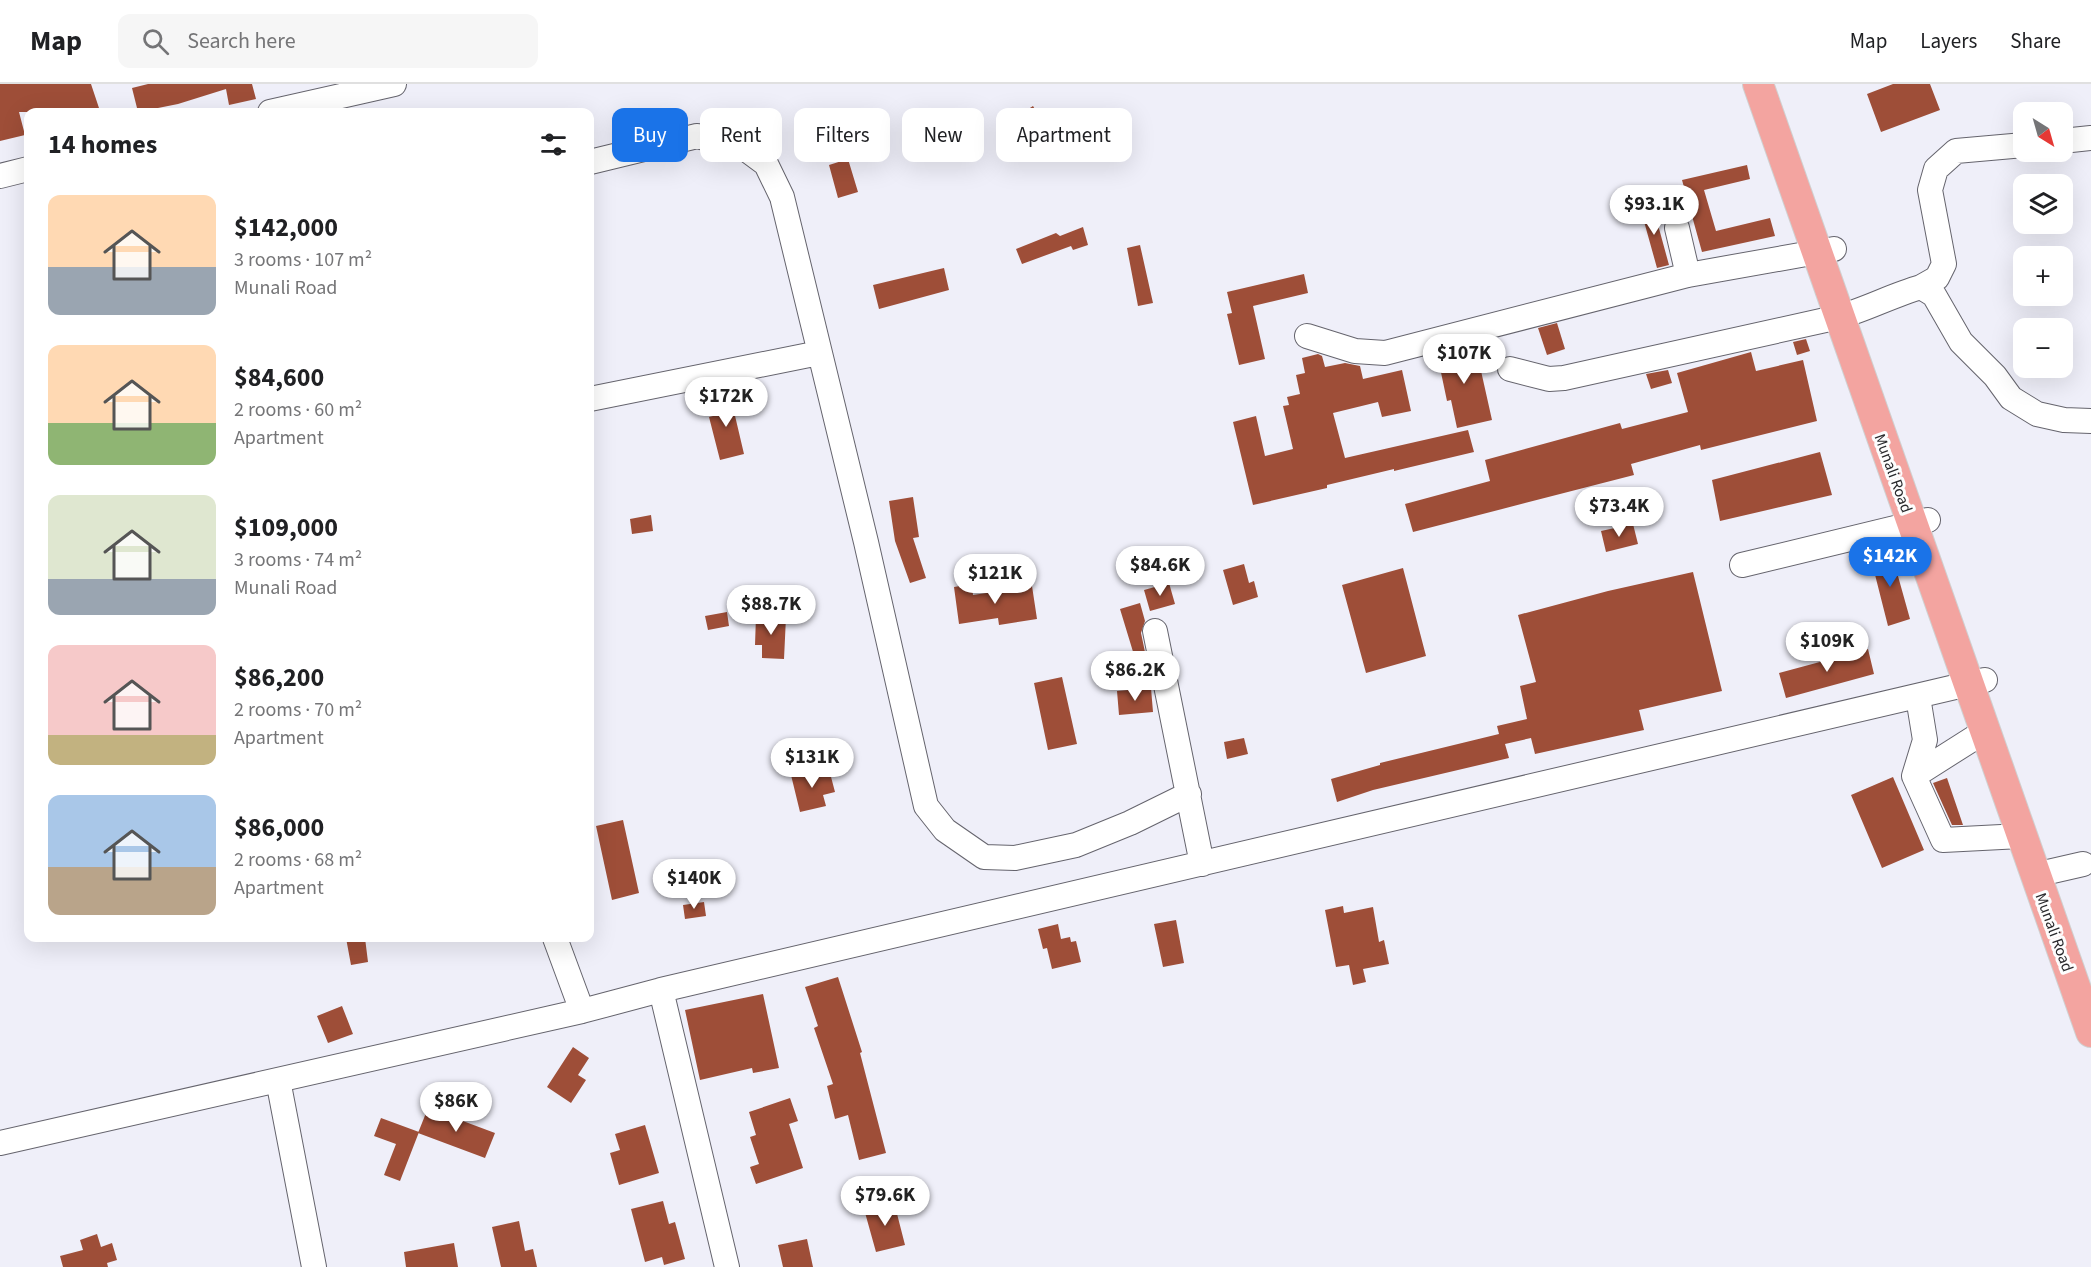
<!DOCTYPE html>
<meta charset="utf-8">
<style>
:root{--surface:#fff;--page:#f6f6f6;--text:#202124;--muted:#757577;--line:#e0e0e0;--accent:#1a73e8}
body{margin:0;font-family:"Source Sans 3",sans-serif;background:var(--page);color:var(--text);height:100vh;display:flex;flex-direction:column;font-size:22px;white-space:nowrap}
*{box-sizing:border-box;margin:0}
p{font-size:20px;color:var(--muted)}
.icon{flex:none;width:33px;height:33px;fill:none;stroke:currentColor;stroke-width:2;stroke-linecap:round;stroke-linejoin:round}
.map{position:relative;flex:1;overflow:hidden}
.sheet{position:absolute;left:24px;top:24px;width:570px;height:834px;display:flex;flex-direction:column;background:var(--surface);border-radius:12px;box-shadow:0 6px 24px #0002}
.sheet>*{flex:none}
.banner{position:absolute;left:612px;top:24px;width:570px;height:54px;display:flex;gap:12px}
.needle{width:39px;rotate:143deg}
.buttons{position:absolute;left:2013px;top:18px;display:grid;gap:12px}
.buttons a{display:grid;place-items:center;width:60px;height:60px;border-radius:12px;background:var(--surface);box-shadow:0 6px 24px #0002;font-size:30px}
.price{position:absolute;translate:-50% -51px;padding:0 14px;border-radius:21px;background:#fff;color:#222;font-size:20px;line-height:39px;filter:drop-shadow(0 2px 3px #0008)}
.price::after{content:'';position:absolute;left:50%;top:36px;width:18px;height:14px;margin-left:-9px;background:inherit;clip-path:polygon(0 0,100% 0,50% 100%)}
.price.selected{background:var(--accent);color:#fff}
ul{padding:0;list-style:none}
li{display:flex;align-items:center;gap:18px;height:150px;padding:0 24px}
li span{display:grid;place-items:center;flex:none;width:168px;height:120px;border-radius:12px;color:#555}
li>.icon{margin-inline-start:auto}
span .icon{width:72px;height:72px;fill:#fffc;stroke-width:1}
li b{font-size:26px}
h2{display:flex;justify-content:space-between;align-items:center;height:72px;padding:0 24px;font-size:26px}
.pill{padding:0 21px;border-radius:12px;background:var(--surface);box-shadow:0 6px 24px #0002;font-size:21px;line-height:54px}
.pill.selected{background:var(--accent);color:#fff}
header{display:flex;align-items:center;gap:36px;box-sizing:border-box;height:84px;padding:0 30px;background:var(--surface);border-bottom:2px solid var(--line)}
header strong{font-size:28px}
nav{display:flex;gap:33px;margin-inline-start:auto;font-size:21px}
.search{width:420px;height:54px;background:var(--page);display:flex;align-items:center;gap:15px;box-sizing:border-box;padding:0 21px;border-radius:12px;color:var(--muted);font-size:22px}
.map>svg:first-child{display:block}
.building{fill:#9e4e38}
.lines{fill:none;stroke-linecap:round;stroke-linejoin:round}
.minor-casing{stroke:#65646d;stroke-width:26}
.major-casing{stroke:#d0d0d0;stroke-width:32}
.minor{stroke:#fff;stroke-width:24}
.major{stroke:#f3a4a0;stroke-width:30}
.labels{text-anchor:middle;stroke-width:6;stroke-linejoin:round;paint-order:stroke}
.street-label{font-size:16px;fill:#28282b;stroke:#fdfdfd}
</style>
<header>
<strong>Map</strong>
<div class="search"><svg class="icon" aria-label="search" viewBox="0 0 24 24"><circle cx="10" cy="10" r="6"/><path d="M15 15l6 6"/></svg>Search here</div>
<nav><a>Map</a><a>Layers</a><a>Share</a></nav>
</header>
<div class="map">
<svg width="2091" height="1183" viewBox="0 0 2091 1183">
<rect width="100%" height="100%" fill="#efeff9"/>
<path class="building" d="M0 0H91L99 24 84 28H19L25 51 0 57Z
M148 0H252L256 15 229 21 226 5 178 20 138 28 132 4Z
M1893 0H1930L1940 26 1881 48 1867 10Z
M1033 22 1040 34 1017 49 1010 37Z
M848 75 858 108 838 114 829 81Z
M1747 81 1750 95 1704 106 1716 147 1770 134 1775 152 1702 168 1682 96Z
M1652 119 1669 181 1657 184 1640 123Z
M1083 143 1088 161 1073 166 1071 162 1022 180 1016 165 1056 149 1060 152Z
M1140 161 1153 219 1138 222 1127 164Z
M944 184 949 206 879 225 873 201Z
M1304 190 1308 209 1253 222 1265 275 1239 281 1227 230 1232 229 1227 208Z
M1557 239 1565 265 1547 271 1538 244Z
M1806 255 1810 267 1797 271 1793 258Z
M1475 260 1492 336 1457 344 1451 316 1447 317 1439 279 1430 280 1429 272Z
M1751 268 1756 287 1803 276 1817 337 1701 366 1700 361 1631 380 1634 391 1413 448 1405 420 1490 397 1485 376 1620 339 1622 345 1688 328 1677 289Z
M1318 270 1322 272 1325 283 1345 279 1360 282 1363 295 1402 286 1411 327 1382 333 1378 318 1333 329 1345 374 1468 346 1474 368 1394 387V385L1327 401V404L1253 421 1233 338 1256 332 1265 372 1293 365 1283 322 1289 321 1287 313 1300 310 1296 291 1305 289 1302 274Z
M1668 286 1672 299 1651 305 1646 290Z
M728 302 744 370 720 376 709 333 721 330 719 304Z
M1820 368 1832 411 1720 437 1712 396Z
M913 413 919 453 913 454 926 494 910 499 895 457 889 417Z
M651 431 653 447 632 450 630 435Z
M1633 440 1638 460 1606 468 1601 447Z
M1891 467 1910 535 1888 542 1870 471Z
M1244 480 1249 499 1254 497 1258 513 1233 521 1223 486Z
M1403 484 1426 572 1366 589 1342 501Z
M1693 488 1722 607 1639 626 1644 646 1535 670 1531 654 1505 660 1509 674 1373 706 1337 718 1331 695 1380 681V679L1499 650 1497 642 1527 635 1520 602 1536 598 1518 531 1608 507Z
M1169 499 1175 520 1150 527 1144 506Z
M972 500 973 511 1032 502 1037 535 999 541 998 534 959 540 954 503Z
M1140 519 1145 537 1141 549 1145 568 1134 571 1120 525Z
M727 528 729 542 708 546 705 532Z
M756 532 786 533 784 575 762 574V561H755Z
M1868 565 1874 590 1786 614 1779 589Z
M1062 593 1077 660 1048 666 1034 599Z
M1151 604 1153 628 1119 631 1117 607Z
M1244 654 1248 670 1227 675 1224 658Z
M814 685 816 693 830 689 835 708 823 711 826 722 800 728 791 691Z
M1893 693 1924 766 1882 784 1851 711Z
M1947 694 1963 741H1952L1933 699Z
M623 736 639 809 612 816 596 742Z
M704 818 706 832 685 835 683 821Z
M1343 822 1344 829 1373 823 1379 858 1384 856 1389 880 1363 885 1366 898 1353 901 1349 881 1336 883 1325 826Z
M1176 836 1184 879 1163 883 1154 840Z
M1058 840 1061 855 1070 853 1071 858 1076 857 1081 878 1052 885 1047 864 1043 865 1038 845Z
M346 854H365L368 878 351 881Z
M838 893 862 968 860 969 886 1069 859 1076 848 1031 835 1035 827 1002 833 1000 814 944 818 942 805 903Z
M763 910 779 984 753 989 752 984 700 996 685 926Z
M342 922 353 950 328 959 317 932Z
M573 963 589 974 578 991 586 996 571 1019 547 1003Z
M790 1014 798 1037 789 1040 803 1084 756 1100 750 1083 759 1080 750 1053 756 1051 749 1028Z
M428 1024 495 1049 485 1074 418 1049Z
M381 1034 419 1048 400 1097 384 1091 396 1060 374 1052Z
M645 1041 659 1089 619 1101 610 1069 620 1066 615 1050Z
M663 1117 669 1140 675 1138 685 1175 664 1181 662 1173 645 1178 631 1125Z
M894 1118 905 1161 876 1168 864 1125Z
M519 1137 525 1167 533 1165 537 1183H501L492 1143Z
M97 1150 101 1163 112 1159 117 1176 107 1179 108 1183H63L60 1172 83 1166 80 1156Z
M807 1155 813 1183H783L778 1161Z
M454 1159 458 1183H406L404 1168Z"/>
<g class="lines">
<g class="minor-casing">
<path id="minor" d="M270 28 394 0
M2062 57 2091 54
M590 78 697 52 743 63 766 80 782 113 866 458 926 722 945 746 984 773 1015 774 1076 761 1130 739 1189 710
M0 92 28 85
M1677 144 1688 191
M1921 203 1937 194 1944 180 1930 106 1936 85 1956 67 2024 61
M1307 252 1355 267 1385 269 1688 191 1834 165
M1510 285 1549 295 1564 294 1839 233C1867 225 1893 211 1921 203L1934 211 1961 258 1995 292 2011 314 2037 330 2064 336 2091 337
M590 315 819 269
M1742 481 1928 436
M1155 547 1202 780
M1918 613 1925 656 1914 692 1943 756 2021 752
M1914 692 1985 647
M2035 791 2083 780
M555 854 582 927
M661 906 727 1183
M278 996 314 1183
M0 1059 582 927 661 906 1985 596"/>
</g>
<g class="major-casing">
<path id="major" d="M1758 0 2091 948"/>
</g>
<use href="#minor" class="minor"/>
<use href="#major" class="major"/>
</g>
<g class="labels">
<g class="street-label">
<text transform="translate(1894 389) rotate(70)" y="6">Munali Road</text>
<text transform="translate(2055 848) rotate(70)" y="6">Munali Road</text>
</g>
</g>
</svg>
<div class="buttons">
<a><svg class="needle" viewBox="-14 -14 28 28"><path d="M0-13l5 13h-10z" fill="#e53935"/><path d="M0 13l5-13h-10z" fill="#757577"/></svg></a>
<a><svg class="icon" aria-label="layers" viewBox="0 0 24 24"><path d="M12 4l9 5-9 5-9-5zM3 14l9 5 9-5"/></svg></a>
<a>+</a>
<a>−</a>
</div>
<b class="price" style="left:1654px;top:152px">$93.1K</b>
<b class="price" style="left:1464px;top:301px">$107K</b>
<b class="price" style="left:726px;top:344px">$172K</b>
<b class="price" style="left:1619px;top:454px">$73.4K</b>
<b class="price selected" style="left:1890px;top:504px">$142K</b>
<b class="price" style="left:1160px;top:513px">$84.6K</b>
<b class="price" style="left:995px;top:521px">$121K</b>
<b class="price" style="left:771px;top:552px">$88.7K</b>
<b class="price" style="left:1827px;top:589px">$109K</b>
<b class="price" style="left:1135px;top:618px">$86.2K</b>
<b class="price" style="left:812px;top:705px">$131K</b>
<b class="price" style="left:694px;top:826px">$140K</b>
<b class="price" style="left:456px;top:1049px">$86K</b>
<b class="price" style="left:885px;top:1143px">$79.6K</b>
<div class="banner">
<a class="pill selected">Buy</a>
<a class="pill">Rent</a>
<a class="pill">Filters</a>
<a class="pill">New</a>
<a class="pill">Apartment</a>
</div>
<section class="sheet">
<h2>14 homes<svg class="icon" aria-label="filters" viewBox="0 0 24 24"><path d="M4 7h16M4 17h16"/><circle cx="9" cy="7" r="2"/><circle cx="15" cy="17" r="2"/></svg></h2>
<ul>
<li><span style="background:linear-gradient(#ffd9b3 60%,#9aa5b1 0)"><svg class="icon" aria-label="home" viewBox="0 0 24 24"><path d="M3 11l9-7 9 7M6 9v11h12V9"/></svg></span><div><b>$142,000</b><p>3 rooms · 107 m²</p><p>Munali Road</p></div></li>
<li><span style="background:linear-gradient(#ffd9b3 65%,#8fb573 0)"><svg class="icon" aria-label="home" viewBox="0 0 24 24"><path d="M3 11l9-7 9 7M6 9v11h12V9"/></svg></span><div><b>$84,600</b><p>2 rooms · 60 m²</p><p>Apartment</p></div></li>
<li><span style="background:linear-gradient(#dfe7d0 70%,#9aa5b1 0)"><svg class="icon" aria-label="home" viewBox="0 0 24 24"><path d="M3 11l9-7 9 7M6 9v11h12V9"/></svg></span><div><b>$109,000</b><p>3 rooms · 74 m²</p><p>Munali Road</p></div></li>
<li><span style="background:linear-gradient(#f6c9c9 75%,#c2b280 0)"><svg class="icon" aria-label="home" viewBox="0 0 24 24"><path d="M3 11l9-7 9 7M6 9v11h12V9"/></svg></span><div><b>$86,200</b><p>2 rooms · 70 m²</p><p>Apartment</p></div></li>
<li><span style="background:linear-gradient(#a9c7e8 60%,#b9a48a 0)"><svg class="icon" aria-label="home" viewBox="0 0 24 24"><path d="M3 11l9-7 9 7M6 9v11h12V9"/></svg></span><div><b>$86,000</b><p>2 rooms · 68 m²</p><p>Apartment</p></div></li>
</ul>
</section>
</div>
